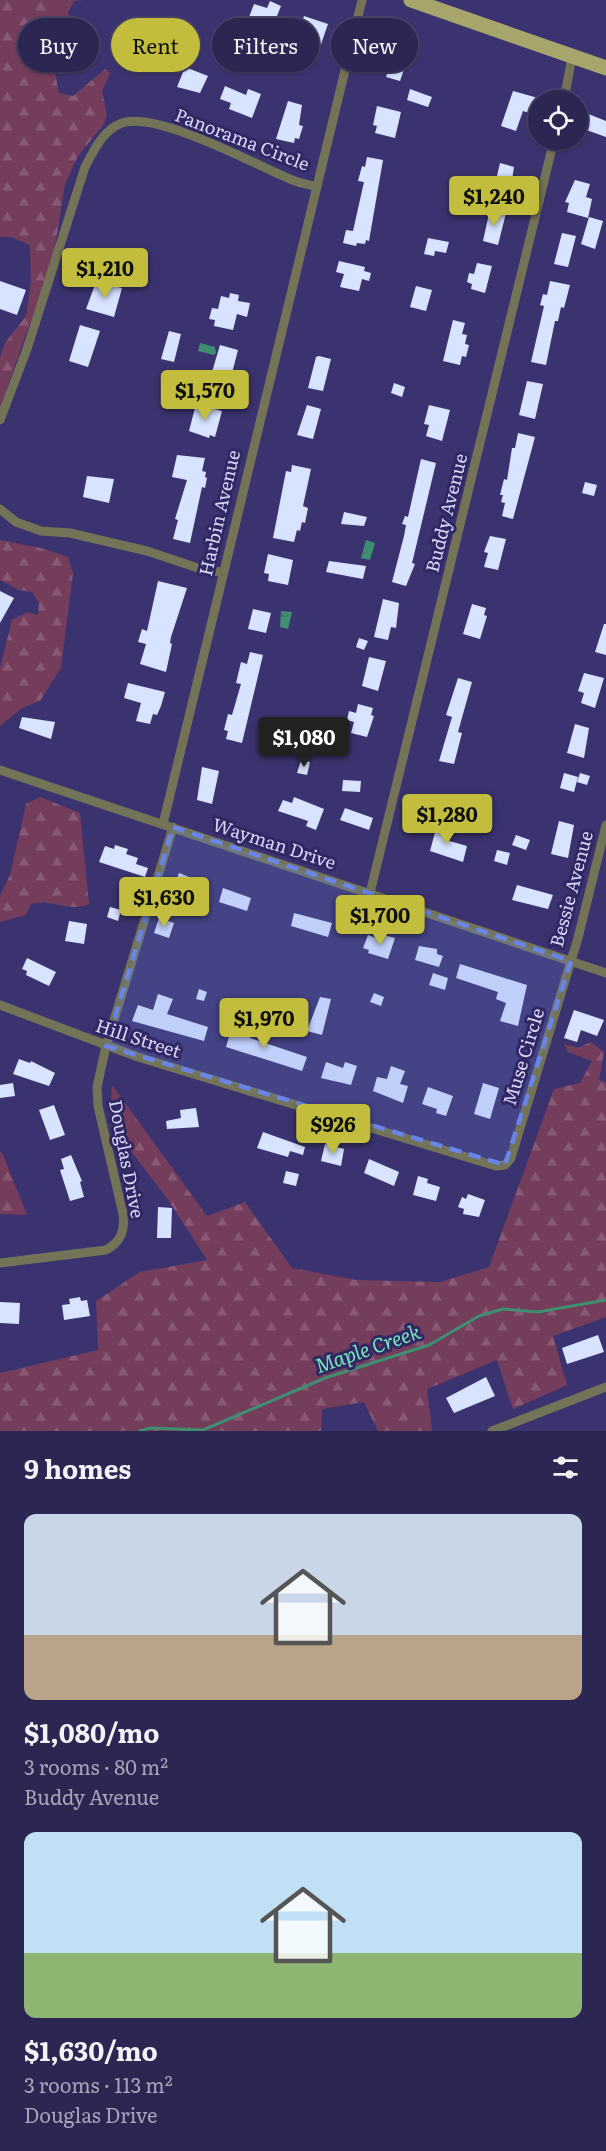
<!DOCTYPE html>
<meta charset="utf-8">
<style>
:root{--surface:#2c2653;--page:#342e5a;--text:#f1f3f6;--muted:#a6a5b8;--line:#48436a;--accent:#c3bd3e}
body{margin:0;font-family:Literata,serif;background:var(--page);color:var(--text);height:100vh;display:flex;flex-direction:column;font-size:22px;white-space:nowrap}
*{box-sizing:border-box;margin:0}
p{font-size:20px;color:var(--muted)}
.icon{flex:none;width:33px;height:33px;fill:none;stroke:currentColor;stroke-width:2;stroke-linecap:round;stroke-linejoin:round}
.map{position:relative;height:1431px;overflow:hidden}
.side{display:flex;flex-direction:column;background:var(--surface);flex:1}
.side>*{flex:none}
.hud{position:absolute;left:18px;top:18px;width:570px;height:54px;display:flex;gap:12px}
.tools{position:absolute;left:528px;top:90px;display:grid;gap:12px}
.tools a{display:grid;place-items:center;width:60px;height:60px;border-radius:50%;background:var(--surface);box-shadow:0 2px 4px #0004,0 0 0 2px var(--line);font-size:30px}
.price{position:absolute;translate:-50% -51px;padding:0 14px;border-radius:6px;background:var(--accent);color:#111;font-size:20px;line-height:39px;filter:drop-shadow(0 2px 3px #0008)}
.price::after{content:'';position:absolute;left:50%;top:36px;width:18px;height:14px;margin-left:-9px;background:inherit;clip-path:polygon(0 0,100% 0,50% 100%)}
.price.active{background:#222;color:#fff}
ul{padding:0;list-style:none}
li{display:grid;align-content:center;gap:12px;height:318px;padding:0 24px}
li span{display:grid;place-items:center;height:186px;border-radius:12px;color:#555}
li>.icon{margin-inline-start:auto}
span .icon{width:108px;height:108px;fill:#fffc;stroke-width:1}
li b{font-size:26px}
h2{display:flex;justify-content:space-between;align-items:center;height:72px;padding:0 24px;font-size:26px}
.tag{padding:0 21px;border-radius:27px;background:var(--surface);box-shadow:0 2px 4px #0004,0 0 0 2px var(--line);font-size:21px;line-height:54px}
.tag.active{background:var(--accent);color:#111}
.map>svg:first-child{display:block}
.forest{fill:url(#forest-firs)}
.water{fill:url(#water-ripples)}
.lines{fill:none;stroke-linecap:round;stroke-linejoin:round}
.stream{stroke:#3f8e71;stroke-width:3}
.building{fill:#d7e3ff}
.minor{stroke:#737357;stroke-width:9}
.primary{stroke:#a7a56c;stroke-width:15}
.marked{fill:#6885e7;fill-opacity:0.2;stroke:#6885e7;stroke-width:4.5;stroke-dasharray:12 8;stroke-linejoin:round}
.labels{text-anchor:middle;stroke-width:6;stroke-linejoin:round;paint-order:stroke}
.street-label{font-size:18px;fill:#d9d8fd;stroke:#312863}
.water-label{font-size:20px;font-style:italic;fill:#75e5bb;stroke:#312863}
</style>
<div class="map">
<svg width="606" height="1431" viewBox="0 0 606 1431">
<defs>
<pattern id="forest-firs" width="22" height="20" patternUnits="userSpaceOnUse" patternTransform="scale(1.5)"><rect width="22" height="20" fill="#753d5c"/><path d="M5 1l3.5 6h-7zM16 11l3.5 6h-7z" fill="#885874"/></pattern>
<pattern id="water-ripples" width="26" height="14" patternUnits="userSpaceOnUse" patternTransform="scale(1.5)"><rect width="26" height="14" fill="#3f8e71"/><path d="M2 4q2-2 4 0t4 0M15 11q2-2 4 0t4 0" fill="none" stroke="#407364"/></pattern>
</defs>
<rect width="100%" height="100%" fill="#3b336f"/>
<path class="forest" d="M0 0H84L74 1 68 12 76 44 55 72 59 93 73 96 105 69 110 73 102 91 107 115 104 124 78 156 65 184 53 259 0 407V357L5 343 26 316 31 282 30 245 11 237H0Z
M0 540 41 548 68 557 73 573 61 668 40 701 22 708 0 726V668L12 620 27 612 38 615 39 603 32 592 19 590 0 580Z
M40 797 80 813 89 904C68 913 51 898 31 904L26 915 0 922V896L10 875 26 804Z
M591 1042 604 1052 599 1080 606 1082V1317L553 1336 567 1385 513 1409 497 1360 427 1389 432 1431H378L364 1402 322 1409 321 1431H0V1373L98 1350 96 1301 140 1272 207 1260 167 1198 110 1124 112 1085 207 1216 245 1202 292 1268 356 1280 440 1282 489 1267 554 1089 580 1083 592 1061 568 1052 564 1044 578 1048Z
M0 1151 3 1155 27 1215 0 1214Z"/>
<path class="water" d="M200 343 215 347 216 353 214 355 198 351Z
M366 540 375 543 370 560 361 558Z
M281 611 292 612 288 629 280 627Z"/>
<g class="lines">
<path class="stream" d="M140 1431 150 1428 203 1430 325 1378 429 1345 479 1316 503 1309 538 1312 606 1300"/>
</g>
<path class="building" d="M270 1 281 6 271 31 258 26 256 32 248 29 246 25 254 4 267 8Z
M304 16 328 24 319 50 295 42Z
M400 35 413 39V43L400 81 386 77Z
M138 44 160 54 152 73 128 66Z
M185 67 208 76 200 93 177 87Z
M225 86 246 95 248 89 261 94 252 118 229 109 231 103 220 99Z
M410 89 432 97 428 107 407 100Z
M513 91 538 98V116L523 111 516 131 501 126Z
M288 101 302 105 299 125 303 126 299 139 295 138 294 143 276 139Z
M377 106 401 112 395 138 375 133 377 126 373 125Z
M581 111 606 121V137L578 127Z
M367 157 383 160 369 241 366 240 365 244 357 243 356 246 343 243 346 230 353 231 364 182 358 181 362 166 365 167Z
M500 163 514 167 510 193 494 189Z
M575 180 590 184 586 197 592 199 588 218 567 212 569 203 565 202Z
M490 209 506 213 498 245 483 241Z
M589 217 603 221 595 249 581 244Z
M562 233 576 236 568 267 554 264Z
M428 238 449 242 446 253 435 251 434 256 424 254Z
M339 261 365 267 364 271 371 273 369 281 362 279 359 291 340 287 344 274 336 272Z
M477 263 492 266 485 293 471 289 472 284 467 282 469 273 474 274Z
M0 281 26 290 17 315 0 309Z
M550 281 570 285 564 308 561 307 558 321H555L546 365 531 362 544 306 540 305 543 294 547 295Z
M96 282 122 288 114 317 86 309Z
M416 286 432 290 426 311 410 307Z
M230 293 239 295 238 301 250 303 247 317 237 314 233 330 214 326 215 320 209 319 212 308 218 309 221 296 229 298Z
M453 320 465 323 462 334 467 335 465 344 469 345 466 357 462 356 460 365 443 361Z
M80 325 100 331 88 367 69 361Z
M169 331 181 334 174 362 161 359Z
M220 345 238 350 230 381 226 380 225 386 209 382Z
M319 356 331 359 323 391 308 388 316 357Z
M527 381 543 384 535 419 519 415Z
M394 383 405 387 402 397 391 393Z
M196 404 222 411 215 437 210 435 209 438 189 431Z
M307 405 321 409 313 439 297 435Z
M429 405 450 410 442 441 426 436 429 425 424 424Z
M518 433 535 437 513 519 502 516 505 503 501 502 503 495H500L504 479 507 480 512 448H515Z
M177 455 205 458 202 471 206 472 205 477 207 478 205 488 202 487 190 543 173 539 178 520 175 519 187 480 172 477Z
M421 459 436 463 414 555 412 563 415 564 406 586 392 582 404 536 406 525 402 524 405 516 408 517Z
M292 465 311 469 303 506 308 508 305 523 302 522 300 531 297 530 294 542 273 538 286 471 291 472Z
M87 476 114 479 109 503 83 497Z
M585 482 597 485 594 496 582 493Z
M344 512 367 517 364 526 341 524Z
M490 536 506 539 498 570 484 567 488 553 484 552Z
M268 554 293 560 288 585 268 581 269 574 264 573Z
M329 561 366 566 363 579 326 572Z
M158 581 187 588 171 637 170 643 172 644 166 672 140 664 146 644 138 642 142 629 147 631Z
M0 591 14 598 0 623Z
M383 599 399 603 396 628 391 627 388 640 374 637Z
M472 604 486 608 484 615 487 616 480 639 463 634Z
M253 609 271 613 266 633 248 629Z
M604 624H606V655L595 652Z
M359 638 368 641 364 650 356 647Z
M250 652 263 655 242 743 226 739 228 731 224 730 228 714 232 715 241 684 236 683 241 662 247 664Z
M369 657 386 661 378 691 362 686Z
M584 673 604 678 595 708 581 703 584 693 578 691Z
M458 678 472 682 458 732 462 733 454 764 439 761 452 717 446 715Z
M128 683 165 692 161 706 157 715 153 714 150 724 136 721 141 703 124 698Z
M358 704 373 708 371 715 374 716 367 737 351 733 354 722 347 720 349 711 356 713Z
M22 717 55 722 51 739 19 728Z
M575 724 589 728 584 758 567 753Z
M286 725 301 729 297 747 281 743Z
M301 760 310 762 307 775 297 773Z
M202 767 219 771 212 804 197 800Z
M564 773 578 777 574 792 560 788Z
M580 773 590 776 587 785 577 782Z
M343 780 361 781 360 792 342 791Z
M294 797 324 809 316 830 306 826 308 821 278 811 283 800 292 803Z
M345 808 373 818 369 830 340 820Z
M559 821 574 825 568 858 551 854Z
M437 825 449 828 446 840 467 846 463 862 430 851Z
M516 835 530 840 526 850 512 845Z
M115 845 128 849 126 854 138 858 136 864 148 868 145 877 99 862 105 846 114 849Z
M497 850 510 853 507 865 494 861Z
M179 873 205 883 200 897 188 892 185 902 180 900 179 904 169 900Z
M517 885 553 895 548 909 512 900Z
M223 888 251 898 247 911 219 902Z
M110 907 121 910 118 921 107 917Z
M294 913 332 923 328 937 291 926Z
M159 918 174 923 169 938 154 933Z
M69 921 87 924 84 944 65 941Z
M368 935 382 940 384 935 395 938 388 959 368 953 369 950 363 948Z
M419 946 437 949V954L443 956 439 967 415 960Z
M27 958 56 972 49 986 26 975 27 971 22 969Z
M460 964 527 985 518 1026 500 1021 506 1003 496 999 498 992 456 978Z
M433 973 448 978 445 990 429 985Z
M199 989 207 992 204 1001 196 999Z
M374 993 384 997 381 1006 370 1002Z
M158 994 173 999 167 1014 208 1027 204 1041 132 1021 138 1005 153 1010Z
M320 997 331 999 322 1035 307 1031Z
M574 1010 604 1020 597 1036 581 1030 577 1042 564 1038Z
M241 1020 251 1023 248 1033 251 1034 250 1038 307 1057 302 1071 226 1047 230 1033 237 1035Z
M19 1059 30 1063 31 1061 55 1073 49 1086 13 1074Z
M326 1062 343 1068 345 1062 357 1066 351 1085 321 1078Z
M391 1066 405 1071 400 1084 408 1086 403 1103 373 1091 377 1077 387 1079Z
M13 1083 15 1096 0 1098V1085Z
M483 1083 499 1088 490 1119 474 1114Z
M428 1087 453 1096 446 1116 436 1113 437 1109 422 1104Z
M54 1105 65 1135 50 1140 39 1110Z
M196 1108 199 1127 167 1129 166 1121 181 1118 180 1110Z
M263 1132 305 1147 303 1155 290 1151 288 1157 257 1148Z
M325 1144 344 1149 341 1166 321 1161Z
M71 1155 82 1181 80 1182 84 1197 70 1201 60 1170 64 1169 61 1159Z
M369 1159 399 1172 394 1186 364 1173Z
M286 1171 299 1174 296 1186 283 1183Z
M418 1176 428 1179 427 1183 440 1187 436 1201 413 1195Z
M468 1194 485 1200 479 1217 463 1214 464 1209 458 1207 462 1197 466 1199Z
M158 1207 172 1208 171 1238H157Z
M80 1297 81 1301 87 1300 90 1316 64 1320 62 1305 70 1304 69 1299Z
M0 1302 20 1303 19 1324 0 1323Z
M598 1335 604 1352 567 1364 562 1348Z
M486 1377 495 1396 454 1413 446 1398Z"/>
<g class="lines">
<path class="minor" d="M564 100 572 57
M0 420 27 349 85 167C94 150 103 130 122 123 157 111 254 164 290 179 298 183 308 184 316 187
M0 509 16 522 41 531 70 533 147 551 207 571 223 572
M0 770 606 973
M163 824 362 0
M370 893 554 140
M0 1005 138 1057 496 1166 505 1165 511 1158 578 938 606 825
M0 1263 106 1250C121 1242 125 1231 123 1214L98 1106 97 1087 106 1046 173 827
M492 1431 606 1387"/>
<path class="primary" d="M411 0 606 68"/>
</g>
<path class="marked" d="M173 827 571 961 505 1165 106 1046Z"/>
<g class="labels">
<g class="street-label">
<text transform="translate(242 140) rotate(21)" y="6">Panorama Circle</text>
<text transform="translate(220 513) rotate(-77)" y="6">Harbin Avenue</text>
<text transform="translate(447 513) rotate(-76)" y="6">Buddy Avenue</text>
<text transform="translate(274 844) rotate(18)" y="6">Wayman Drive</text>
<text transform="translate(572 889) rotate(-75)" y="6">Bessie Avenue</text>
<text transform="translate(138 1039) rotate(18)" y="6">Hill Street</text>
<text transform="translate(524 1057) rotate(-73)" y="6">Muse Circle</text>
<text transform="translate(126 1159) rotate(79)" y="6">Douglas Drive</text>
</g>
<g class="water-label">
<text transform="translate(368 1349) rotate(-19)" y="7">Maple Creek</text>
</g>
</g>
</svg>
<div class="tools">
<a><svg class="icon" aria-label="locate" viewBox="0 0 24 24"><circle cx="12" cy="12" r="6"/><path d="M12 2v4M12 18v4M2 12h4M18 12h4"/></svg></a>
</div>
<b class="price" style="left:494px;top:227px">$1,240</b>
<b class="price" style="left:105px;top:299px">$1,210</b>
<b class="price" style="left:205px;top:421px">$1,570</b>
<b class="price active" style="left:304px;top:768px">$1,080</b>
<b class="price" style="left:447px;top:845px">$1,280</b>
<b class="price" style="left:164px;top:928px">$1,630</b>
<b class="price" style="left:380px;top:946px">$1,700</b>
<b class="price" style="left:264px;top:1049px">$1,970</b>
<b class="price" style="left:333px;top:1155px">$926</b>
<div class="hud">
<a class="tag">Buy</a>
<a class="tag active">Rent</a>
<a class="tag">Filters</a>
<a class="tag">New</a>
</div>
</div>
<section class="side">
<h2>9 homes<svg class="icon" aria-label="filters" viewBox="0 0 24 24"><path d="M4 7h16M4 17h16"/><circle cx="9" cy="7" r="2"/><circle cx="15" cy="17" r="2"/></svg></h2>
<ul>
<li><span style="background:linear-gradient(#c9d6e8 65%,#b9a48a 0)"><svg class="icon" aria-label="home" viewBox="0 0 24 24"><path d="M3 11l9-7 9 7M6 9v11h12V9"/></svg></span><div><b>$1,080/mo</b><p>3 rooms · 80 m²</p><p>Buddy Avenue</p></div></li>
<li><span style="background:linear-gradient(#bfe0f5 65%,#8fb573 0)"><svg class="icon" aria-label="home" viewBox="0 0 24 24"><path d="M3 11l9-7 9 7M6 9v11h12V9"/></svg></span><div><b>$1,630/mo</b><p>3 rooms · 113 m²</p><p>Douglas Drive</p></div></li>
</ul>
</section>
